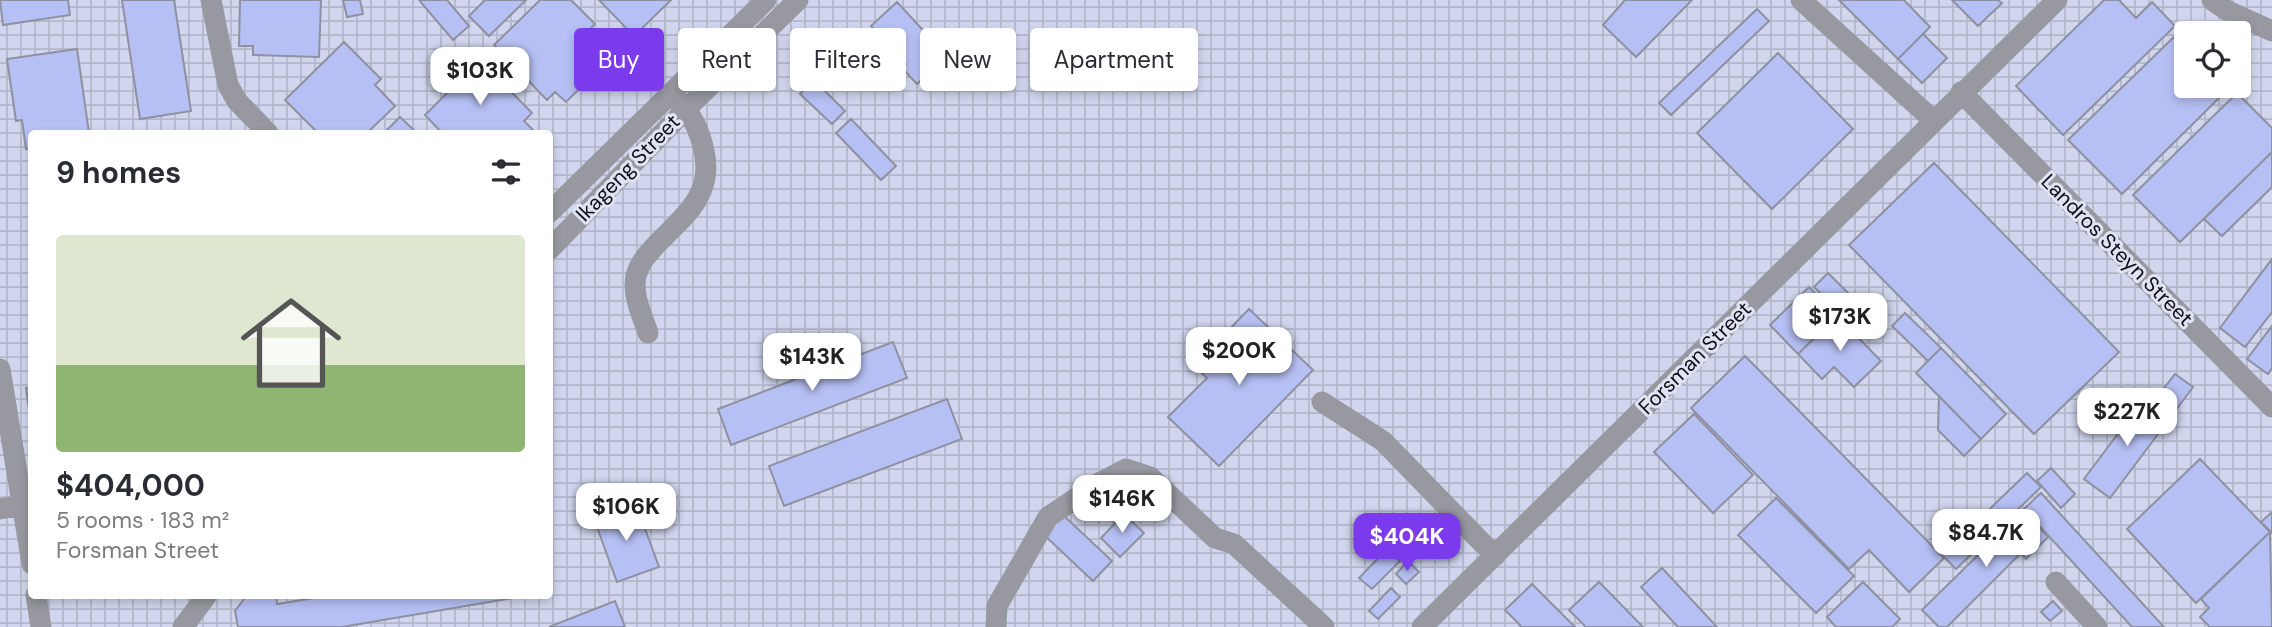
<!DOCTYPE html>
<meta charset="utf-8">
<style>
:root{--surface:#fff;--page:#f2f2f3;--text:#2b2b33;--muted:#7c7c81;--line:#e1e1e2;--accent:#7c3aed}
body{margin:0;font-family:"DM Sans",sans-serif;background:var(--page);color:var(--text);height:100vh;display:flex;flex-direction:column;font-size:26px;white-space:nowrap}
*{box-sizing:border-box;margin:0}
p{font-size:23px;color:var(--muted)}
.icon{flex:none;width:38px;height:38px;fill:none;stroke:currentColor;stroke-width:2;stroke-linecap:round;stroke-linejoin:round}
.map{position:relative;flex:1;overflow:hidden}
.side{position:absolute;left:28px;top:130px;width:525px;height:469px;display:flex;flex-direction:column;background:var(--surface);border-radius:7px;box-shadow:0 4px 10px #0003}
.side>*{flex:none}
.hud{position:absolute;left:574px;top:28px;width:665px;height:63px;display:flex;gap:14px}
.controls{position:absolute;left:2174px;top:21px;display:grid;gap:14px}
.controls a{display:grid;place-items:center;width:77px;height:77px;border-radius:7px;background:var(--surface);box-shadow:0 4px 10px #0003;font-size:35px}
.price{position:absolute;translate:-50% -60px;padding:0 16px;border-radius:14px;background:#fff;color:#222;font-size:23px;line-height:46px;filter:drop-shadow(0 2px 4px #0008)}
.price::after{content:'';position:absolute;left:50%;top:42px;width:21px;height:16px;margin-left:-10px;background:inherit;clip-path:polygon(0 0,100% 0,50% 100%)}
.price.active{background:var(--accent);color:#fff}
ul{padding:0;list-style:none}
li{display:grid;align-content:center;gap:14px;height:371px;padding:0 28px}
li+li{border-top:2px solid var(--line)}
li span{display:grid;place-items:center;height:217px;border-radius:7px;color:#555}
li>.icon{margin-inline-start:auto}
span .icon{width:126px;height:126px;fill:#fffc;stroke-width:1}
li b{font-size:30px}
h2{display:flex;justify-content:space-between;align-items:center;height:84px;padding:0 28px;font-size:30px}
.pill{padding:0 24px;border-radius:7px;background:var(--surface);box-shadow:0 4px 10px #0003;font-size:24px;line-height:63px}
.pill.active{background:var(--accent);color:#fff}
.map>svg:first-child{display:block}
.industrial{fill:url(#industrial-grid);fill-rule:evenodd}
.building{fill:#b7c0f4;stroke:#8e91a0;stroke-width:2}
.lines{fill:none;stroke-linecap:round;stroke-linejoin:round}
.minor{stroke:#9899a0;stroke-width:21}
.labels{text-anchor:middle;stroke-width:6;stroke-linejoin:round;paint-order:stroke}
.street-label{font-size:21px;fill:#101116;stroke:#e0e3f4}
</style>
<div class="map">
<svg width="2272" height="627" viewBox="0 0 2272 627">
<defs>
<pattern id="industrial-grid" width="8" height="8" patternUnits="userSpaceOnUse" patternTransform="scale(1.75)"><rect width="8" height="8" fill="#d1d6ee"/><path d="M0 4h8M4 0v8" fill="none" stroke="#b2b7cb"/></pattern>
</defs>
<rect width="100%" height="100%" fill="#e0e3f4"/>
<path class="industrial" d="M0 0H2272V627H0ZM2186 33H2238V86H2186ZM32 133H550V595H32Z"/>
<path class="building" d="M0 0H68L70 15 3 25Z
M122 0H174L191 111 140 119Z
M240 0H321L319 57 253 55V46H239Z
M343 0H360L363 14 347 17Z
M419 0H447L469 26 453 40Z
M485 0H526L489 36 469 16Z
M540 0H571L595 24 591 28 605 43 602 46 612 57 566 102 555 92 547 100 494 45Z
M599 0H671L634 36Z
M1625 0H1692L1636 57 1603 25Z
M1839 0H1904L1930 27 1898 59Z
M1952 0H1998L2002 3 1978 26Z
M2104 0H2119L2136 18 2152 2 2175 26 2063 135 2016 86Z
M897 2 932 40 935 37 950 54 917 84 902 68 906 64 871 26Z
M1757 9 1769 21 1671 115 1659 103Z
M1923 34 1947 58 1922 83 1898 59Z
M2175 36 2186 47V86H2224L2228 89 2122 194 2068 140Z
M344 42 381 79 375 85 395 106 367 133H318L285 100Z
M77 49 89 133H32V148L26 149 22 120 16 121 7 59Z
M1778 53 1853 129 1772 209 1697 133Z
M480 60 532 113 524 121 536 133H442L425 115Z
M814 80 845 111 832 124 800 94Z
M2237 93 2272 128V152L2180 242 2133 195Z
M400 117 417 133H384Z
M851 119 896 166 881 180 836 133Z
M2272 152V187L2222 236 2204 219Z
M1934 163 2119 352 2034 434 1849 245Z
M2272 259V312L2245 347 2220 328Z
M1828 273 1879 324 1864 338 1814 287Z
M1809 287 1837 316 1798 354 1770 325Z
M1249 309 1313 370 1219 466 1168 417 1207 378 1194 366Z
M1905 313 1941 348 1928 361 1892 326Z
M1837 316 1881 361 1854 387 1834 367 1822 379 1798 354Z
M2272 326V368L2268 374 2247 359Z
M893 342 907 378 731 445 718 409Z
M1941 348 2006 414 1981 439 1916 373Z
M1745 356 1944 558 1909 592 1869 550 1849 569 1691 408Z
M2175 374 2193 387 2170 418 2152 404Z
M32 387V410H29L26 388Z
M1939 396 1981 439 1964 456 1938 430Z
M947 399 962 439 784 506 769 466Z
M2144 399 2170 418 2110 498 2084 479Z
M1694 414 1753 475 1713 513 1654 452Z
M2200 459 2270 532 2196 603 2127 529Z
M2051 468 2075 494 2061 508 2037 481Z
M2027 473 2041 487 1956 569 1942 555Z
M2041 493 2164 627H2132L2024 509Z
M1776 498 1854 576 1816 613 1738 535Z
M636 504 659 567 617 582 594 519Z
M2024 510 2048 537 2026 559 2021 553 1947 627H1939L1922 610Z
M2272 512V533L2261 522Z
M1062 514 1112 561 1093 581 1043 534Z
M1124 514 1144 533 1120 557 1101 538Z
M2270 532 2272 627H2210L2200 617 2209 608 2201 599Z
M1387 549 1400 561 1372 589 1359 578Z
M1408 561 1419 572 1406 584 1396 574Z
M1662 568 1717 627H1678L1641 587Z
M1599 582 1643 627H1586L1569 610Z
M1863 582 1900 619 1892 627H1836L1827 617Z
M1532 584 1575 627H1522L1505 610Z
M1391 588 1400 597 1378 619 1369 611Z
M247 595H276L277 604 333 595H510L513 598 342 627H238L235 611Z
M615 601 625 627H549Z
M2053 601 2062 611 2050 621 2041 612Z"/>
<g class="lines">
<path class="minor" d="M211 0 228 85 237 101 268 133
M1801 0 1933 120
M2212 0 2228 11 2272 31
M1961 92 2272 407
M550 212 766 0
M550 249 686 109 798 0
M648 333C642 315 632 295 636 276 639 263 648 254 656 245 684 216 714 195 704 151 700 131 692 114 677 100
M0 369 32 564
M1322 402 1383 441 1495 556
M0 509 32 503
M2056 582 2097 627
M36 595 41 627
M183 627 207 595
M996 627 997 606 1048 517 1099 483 1126 469 1150 477 1215 538 1234 544 1324 627
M1422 627 2057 0"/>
</g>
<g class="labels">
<g class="street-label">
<text transform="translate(628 168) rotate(-46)" y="7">Ikageng Street</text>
<text transform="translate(2117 250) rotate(45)" y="7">Landros Steyn Street</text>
<text transform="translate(1695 358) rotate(-45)" y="7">Forsman Street</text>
</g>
</g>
</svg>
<div class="controls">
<a><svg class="icon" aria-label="locate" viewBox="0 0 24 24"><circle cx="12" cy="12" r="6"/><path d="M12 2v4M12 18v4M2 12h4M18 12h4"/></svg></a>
</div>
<b class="price" style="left:480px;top:107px">$103K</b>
<b class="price" style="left:1840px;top:353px">$173K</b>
<b class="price" style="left:1239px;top:387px">$200K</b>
<b class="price" style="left:812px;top:393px">$143K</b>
<b class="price" style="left:2127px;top:448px">$227K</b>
<b class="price" style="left:1122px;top:535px">$146K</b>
<b class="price" style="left:626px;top:543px">$106K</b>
<b class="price" style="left:1986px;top:569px">$84.7K</b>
<b class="price active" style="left:1407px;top:573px">$404K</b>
<div class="hud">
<a class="pill active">Buy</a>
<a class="pill">Rent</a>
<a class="pill">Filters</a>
<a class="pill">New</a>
<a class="pill">Apartment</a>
</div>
<section class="side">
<h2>9 homes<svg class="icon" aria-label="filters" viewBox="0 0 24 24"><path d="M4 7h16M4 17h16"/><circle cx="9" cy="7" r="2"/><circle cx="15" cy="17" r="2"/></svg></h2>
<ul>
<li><span style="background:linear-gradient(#dfe7d0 60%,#8fb573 0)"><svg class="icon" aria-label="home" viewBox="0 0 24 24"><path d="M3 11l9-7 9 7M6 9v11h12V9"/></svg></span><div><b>$404,000</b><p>5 rooms · 183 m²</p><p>Forsman Street</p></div></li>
</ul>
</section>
</div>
